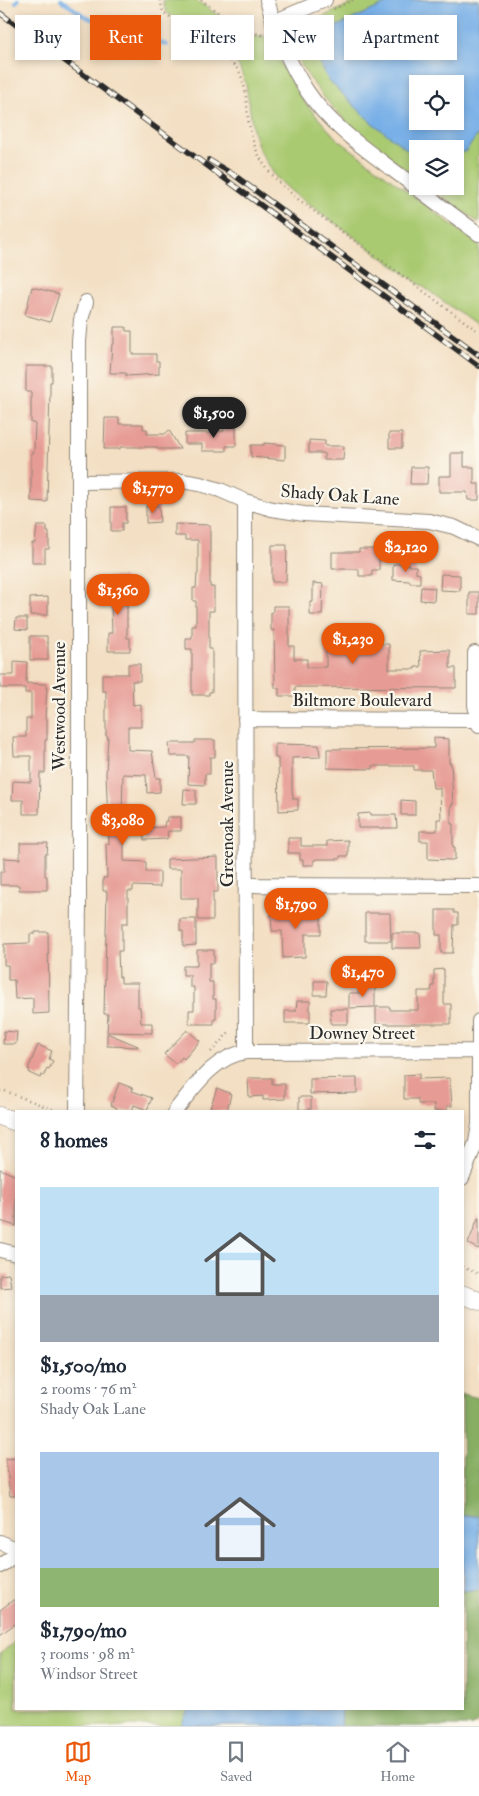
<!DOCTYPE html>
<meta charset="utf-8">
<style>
:root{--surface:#fff;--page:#f2f2f3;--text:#1f2937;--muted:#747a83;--line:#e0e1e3;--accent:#ea580c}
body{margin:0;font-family:"IM FELL Double Pica",serif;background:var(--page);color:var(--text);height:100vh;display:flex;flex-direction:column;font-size:19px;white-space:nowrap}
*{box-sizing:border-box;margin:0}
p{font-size:16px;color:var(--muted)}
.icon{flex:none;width:28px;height:28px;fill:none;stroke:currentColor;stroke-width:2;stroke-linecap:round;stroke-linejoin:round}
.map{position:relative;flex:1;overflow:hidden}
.panel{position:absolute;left:15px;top:1110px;width:449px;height:600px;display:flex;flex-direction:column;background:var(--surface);border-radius:0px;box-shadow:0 2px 8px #0003}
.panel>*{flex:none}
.banner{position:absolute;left:15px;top:15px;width:450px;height:45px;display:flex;gap:10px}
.fabs{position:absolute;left:409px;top:75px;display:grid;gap:10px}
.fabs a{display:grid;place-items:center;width:55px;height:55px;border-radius:0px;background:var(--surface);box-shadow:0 2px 8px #0003;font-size:25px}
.price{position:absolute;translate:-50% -42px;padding:0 11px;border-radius:18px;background:var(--accent);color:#fff;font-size:16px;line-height:32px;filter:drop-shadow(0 1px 2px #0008)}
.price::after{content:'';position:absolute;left:50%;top:30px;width:15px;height:11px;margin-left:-8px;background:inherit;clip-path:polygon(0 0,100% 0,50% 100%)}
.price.current{background:#222;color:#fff}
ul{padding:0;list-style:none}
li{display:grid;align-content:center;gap:10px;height:265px;padding:0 25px}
li span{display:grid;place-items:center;height:155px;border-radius:0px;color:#555}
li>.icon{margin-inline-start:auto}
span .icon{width:90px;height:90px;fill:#fffc;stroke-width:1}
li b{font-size:21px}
h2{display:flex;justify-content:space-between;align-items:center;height:60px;padding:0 25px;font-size:21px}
.chip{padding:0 18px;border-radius:0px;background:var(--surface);box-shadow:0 2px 8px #0003;font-size:18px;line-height:45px}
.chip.current{background:var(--accent);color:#fff}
.tabs{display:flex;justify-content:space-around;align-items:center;height:70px;border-top:1px solid var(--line);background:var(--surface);font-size:14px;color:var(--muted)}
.tabs a{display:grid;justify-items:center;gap:2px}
.tabs .current{color:var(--accent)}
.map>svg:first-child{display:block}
.green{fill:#aaca72;stroke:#6a7a4e;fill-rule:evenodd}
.forest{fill:#87ae64;stroke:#596c48}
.water{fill:#77afe7;stroke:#516d89;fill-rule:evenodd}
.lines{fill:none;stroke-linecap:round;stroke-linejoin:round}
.stream{stroke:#77afe7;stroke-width:4}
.building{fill:#e69b94}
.minor-casing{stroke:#8f8577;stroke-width:16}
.major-casing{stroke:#8f8577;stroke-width:19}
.path{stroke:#8f8577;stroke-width:2.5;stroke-dasharray:1 4;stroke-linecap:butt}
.minor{stroke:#fff;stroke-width:14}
.major{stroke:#fff;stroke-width:18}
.rail-casing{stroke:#2b2b2b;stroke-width:5.5}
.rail{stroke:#fbf7ec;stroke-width:4;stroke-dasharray:11;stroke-linecap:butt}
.labels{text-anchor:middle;stroke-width:4.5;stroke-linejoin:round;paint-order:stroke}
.street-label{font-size:18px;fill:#2b2b2b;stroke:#fbf7ec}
</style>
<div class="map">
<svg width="479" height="1726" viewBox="0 0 479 1726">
<rect width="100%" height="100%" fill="#fbf7ec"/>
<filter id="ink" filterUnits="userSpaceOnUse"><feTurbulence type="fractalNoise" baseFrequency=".02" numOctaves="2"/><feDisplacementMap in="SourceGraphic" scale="10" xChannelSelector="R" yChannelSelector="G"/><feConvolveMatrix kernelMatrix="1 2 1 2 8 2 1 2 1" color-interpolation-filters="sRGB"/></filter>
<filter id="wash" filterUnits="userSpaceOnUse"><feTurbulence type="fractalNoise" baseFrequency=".0096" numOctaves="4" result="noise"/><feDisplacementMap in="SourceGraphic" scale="20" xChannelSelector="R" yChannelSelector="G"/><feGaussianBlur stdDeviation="1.12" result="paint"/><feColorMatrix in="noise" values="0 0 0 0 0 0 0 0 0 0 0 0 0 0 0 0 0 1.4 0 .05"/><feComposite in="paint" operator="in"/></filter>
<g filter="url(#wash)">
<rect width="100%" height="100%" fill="#f3dfc3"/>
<path class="green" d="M163 0H196L245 34 253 37 269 36 285 72 305 103 336 138 479 245V327L292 192 275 176 259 149 253 130 246 84 238 64 167 13 164 6Z
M360 0H479V155L476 158 479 162V223L429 186H455V149H418L417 178C371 144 333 117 302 66 296 56 286 44 291 31ZM418 84H455V121H418Z
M16 1641V1709H270L272 1726H0V1654Z"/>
<path class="forest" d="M462 1394 479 1398V1516H463Z
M479 1589V1721L472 1726H341L342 1709H462L463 1591Z"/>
<path class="water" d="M394 0H479V133L466 151 455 155V149H418L417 157 371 122 329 81 311 46 318 35ZM418 84H455V121H418Z
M462 1516H479V1589L463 1591Z
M188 1709H342L341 1726H181Z"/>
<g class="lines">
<path class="stream" d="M61 0 86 17 167 45
M16 2 18 0"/>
</g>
<g id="blocks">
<path class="building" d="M32 287 59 294 50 322 25 315Z
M114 327H126V331H132V354H156V361H159V374L126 376V373H110L112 344H114Z
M26 366H52V382H50V392L47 502 31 501V453H34L35 423H31V392H26Z
M105 418H119V424H143V429H147V434H165L169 430 180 449H157V447H120V449H104Z
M236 426V446H226V451H202V444H185V433H213V431H224V427Z
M389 433H402V448H389Z
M309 440 325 441V446H344L343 460H324V453H309Z
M264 443 285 445V460L251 457V445H264Z
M451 453H464V467H474V484H479V500H468L467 492H439V476H451Z
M411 467H428L427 484H410Z
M146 506H159L160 522 146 523Z
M111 507H126V523H122V531H111Z
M175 524 210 525V587H214V611H209V649H212V692H209V695H192V649H186V638H192V626H196V601H193V588H196L197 574H198V540H185V536H175Z
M37 526H47V532H49V549H45V563H32V543H35Z
M272 545H287L286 582H272Z
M359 549H374V552H379V570H372V576H359V569H332V552H359Z
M393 564H409V566H416V573L420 574V583H410V581L393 580Z
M441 574 460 575V591L440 590Z
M108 577H124V604H127V638H130V651H108V633H112L111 604H108Z
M313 583 323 584 322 615H310V602H313Z
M421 587 435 588 434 601 420 600Z
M469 592H479V614H469Z
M48 597V615H30V598Z
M273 606H289V646H294V659H307V667H326V643L357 641V644H389V669H415V667H421L420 651 449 650 450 651V668H456V688L295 687V696H279V688H275L274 630H271V612H273Z
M16 618H27V630L15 629Z
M30 636H47V643H48V660H30Z
M14 661 27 662 26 683 46 684V688H47L45 719H47V740H45V773H40L39 814H23V800H12L13 781 31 782V756H14L13 737H26V719H31V693H25V688H0V675H14Z
M128 664H140V681H132L133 705 141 704V727H128V750L152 751 156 778H160V792L147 793 146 775 123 774 122 813H124V861L146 862V872H160V887L133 886V891H128V923H122V951H118L119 977H121V983H138V1007H140L141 1023H152V1033L107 1032 108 1014H104L107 891H103V878H107L106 844H109L106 774 108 736H106V691H102V674H128Z
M434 738 449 739V763H451L453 805H451V824H453V847H455V859L452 860 428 859V841H420V831H437V819H441L440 788H433L431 770H414V766H373V769L327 768V749L434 748Z
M195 740H215V757H210V774H205V785L188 784 189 756H170L169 743H195Z
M275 744 319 745 320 757 292 758V790L293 799H298V810L279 811 278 758H275Z
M184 789 196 790V804H183Z
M401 800 415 801V815H401Z
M371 813V815H396L397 828H358V814Z
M167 817H181V831H168L167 839 144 840 143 828 164 827 165 821H167Z
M288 838H301V846H327V841L348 840V856H340V859H317L314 860V865H303V860H300V853H288Z
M20 843H48L47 854H45V876H47V890H19V885H0V872H4V858L20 859Z
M218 857V892H213V920H198V898H181V869H167V859Z
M436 910H454V913H458V925H454L453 953H441V935H436Z
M287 911H314V913H321V934H305V957L283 958 282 931H272L271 912Z
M365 913H390L391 941H365Z
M180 919H196V945L183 946V931H180Z
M35 932H48L49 1013 33 1014V998L15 999 14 980H8V965H4V944L30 943V934H35Z
M392 933H420L421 948H392Z
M197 950H214V963H209V982H213V999H216V1019H214V1024H189V1010H194V987H190V975H183V966H197Z
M444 969V1004H451V1024H376V1007H390V1010H418V991H431L432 986H434V970Z
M314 981H327L326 995H314Z
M363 986H375V1007L349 1008V993H363Z
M297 1001H310V1023H285V1011H296Z
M330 1009H348V1024H331Z
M187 1030 200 1041 184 1059 182 1057 176 1064 164 1054Z
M4 1031 17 1032 16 1044H3Z
M107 1033 138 1046V1047L107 1046Z
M38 1045 52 1051 49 1059 53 1061 49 1069 47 1068 44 1076 41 1075 40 1078 29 1073 30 1070 28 1069Z
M419 1074V1079L450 1078 452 1106H447V1111H434V1104H418V1099H404V1075Z
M248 1078H272V1084H285V1099L263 1100V1096L249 1097Z
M357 1078V1093L310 1094V1079Z
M119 1083 133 1088 132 1091 152 1098 147 1110 134 1105 132 1111H116L117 1108 111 1105Z
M217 1088 231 1094 227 1111H209Z
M299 1097H311V1109L299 1110Z
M0 1169 16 1176V1226L0 1221Z
M478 1218H479V1249L468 1244Z
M9 1274 11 1287 0 1288V1275Z
M16 1458V1496H10L6 1459Z
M16 1598V1623L0 1635V1610Z"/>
</g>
</g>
<g filter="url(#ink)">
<use href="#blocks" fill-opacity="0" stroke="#8f8577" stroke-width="1"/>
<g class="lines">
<g class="minor-casing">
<path id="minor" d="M267 0C276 32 288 62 307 91 329 124 362 147 393 170 422 192 450 213 479 234
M273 22 325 0
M79 482 182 481 200 484 220 490 245 501 272 509 304 514 429 521 454 527 479 539
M475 653V705L479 725
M245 719 479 720
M246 885 479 886
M246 1052 479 1051
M77 1111 79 904V341L81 320 86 302
M175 1111C193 1089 214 1056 246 1052L245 501
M462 1178 476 1142 479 1125V1021
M0 1250 16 1254
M0 1542 16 1549
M0 1566 16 1554"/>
</g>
<g class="major-casing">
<path id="major" d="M0 1116 16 1122
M462 1294 479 1301"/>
</g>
<path class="path" d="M160 0 163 12C179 24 233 58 240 73 246 87 247 104 248 118 254 159 269 175 299 200L479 332
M201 0C220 13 240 32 264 35
M334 9 353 0
M211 1052 230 1031
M0 1091H5L57 1111
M462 1267 479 1274"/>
<use href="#minor" class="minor"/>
<use href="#major" class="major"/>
<g class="rail-casing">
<path id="rail" d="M0 13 479 366
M209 160 234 175 479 355"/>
</g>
<use href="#rail" class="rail"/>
</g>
</g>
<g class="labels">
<g class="street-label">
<text transform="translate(340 495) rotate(4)" y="6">Shady Oak Lane</text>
<text x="362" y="706">Biltmore Boulevard</text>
<text transform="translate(59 706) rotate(-90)" y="6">Westwood Avenue</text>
<text transform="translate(227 824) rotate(-90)" y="6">Greenoak Avenue</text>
<text x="362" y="1039">Downey Street</text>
</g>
</g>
</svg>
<div class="fabs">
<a><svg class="icon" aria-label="locate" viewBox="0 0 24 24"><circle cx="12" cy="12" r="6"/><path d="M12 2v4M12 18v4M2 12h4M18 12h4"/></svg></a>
<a><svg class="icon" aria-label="layers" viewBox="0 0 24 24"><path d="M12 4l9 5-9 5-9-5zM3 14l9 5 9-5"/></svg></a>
</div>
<b class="price current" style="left:214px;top:439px">$1,500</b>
<b class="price" style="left:153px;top:514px">$1,770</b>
<b class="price" style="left:406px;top:573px">$2,120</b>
<b class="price" style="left:118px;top:616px">$1,360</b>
<b class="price" style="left:353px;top:665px">$1,230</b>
<b class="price" style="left:123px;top:846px">$3,080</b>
<b class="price" style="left:296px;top:930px">$1,790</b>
<b class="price" style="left:363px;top:998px">$1,470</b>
<div class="banner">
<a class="chip">Buy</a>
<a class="chip current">Rent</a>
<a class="chip">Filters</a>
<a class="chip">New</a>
<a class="chip">Apartment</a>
</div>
<section class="panel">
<h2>8 homes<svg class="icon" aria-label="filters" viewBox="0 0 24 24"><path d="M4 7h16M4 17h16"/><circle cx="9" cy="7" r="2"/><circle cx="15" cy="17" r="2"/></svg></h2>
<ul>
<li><span style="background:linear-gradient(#bfe0f5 70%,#9aa5b1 0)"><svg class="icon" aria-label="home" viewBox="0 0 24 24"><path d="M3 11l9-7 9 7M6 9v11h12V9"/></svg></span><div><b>$1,500/mo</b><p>2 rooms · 76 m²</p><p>Shady Oak Lane</p></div></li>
<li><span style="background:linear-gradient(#a9c7e8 75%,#8fb573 0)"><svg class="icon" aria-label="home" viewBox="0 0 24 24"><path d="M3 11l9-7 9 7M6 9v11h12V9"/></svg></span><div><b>$1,790/mo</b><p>3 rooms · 98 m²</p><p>Windsor Street</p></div></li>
</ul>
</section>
</div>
<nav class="tabs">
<a class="current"><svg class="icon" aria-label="map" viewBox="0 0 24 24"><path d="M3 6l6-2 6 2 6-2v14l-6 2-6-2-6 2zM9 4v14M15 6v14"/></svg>Map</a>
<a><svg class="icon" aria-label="saved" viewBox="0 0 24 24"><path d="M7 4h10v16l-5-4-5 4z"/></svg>Saved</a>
<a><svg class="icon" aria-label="home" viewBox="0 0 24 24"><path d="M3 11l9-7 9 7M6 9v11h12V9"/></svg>Home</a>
</nav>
